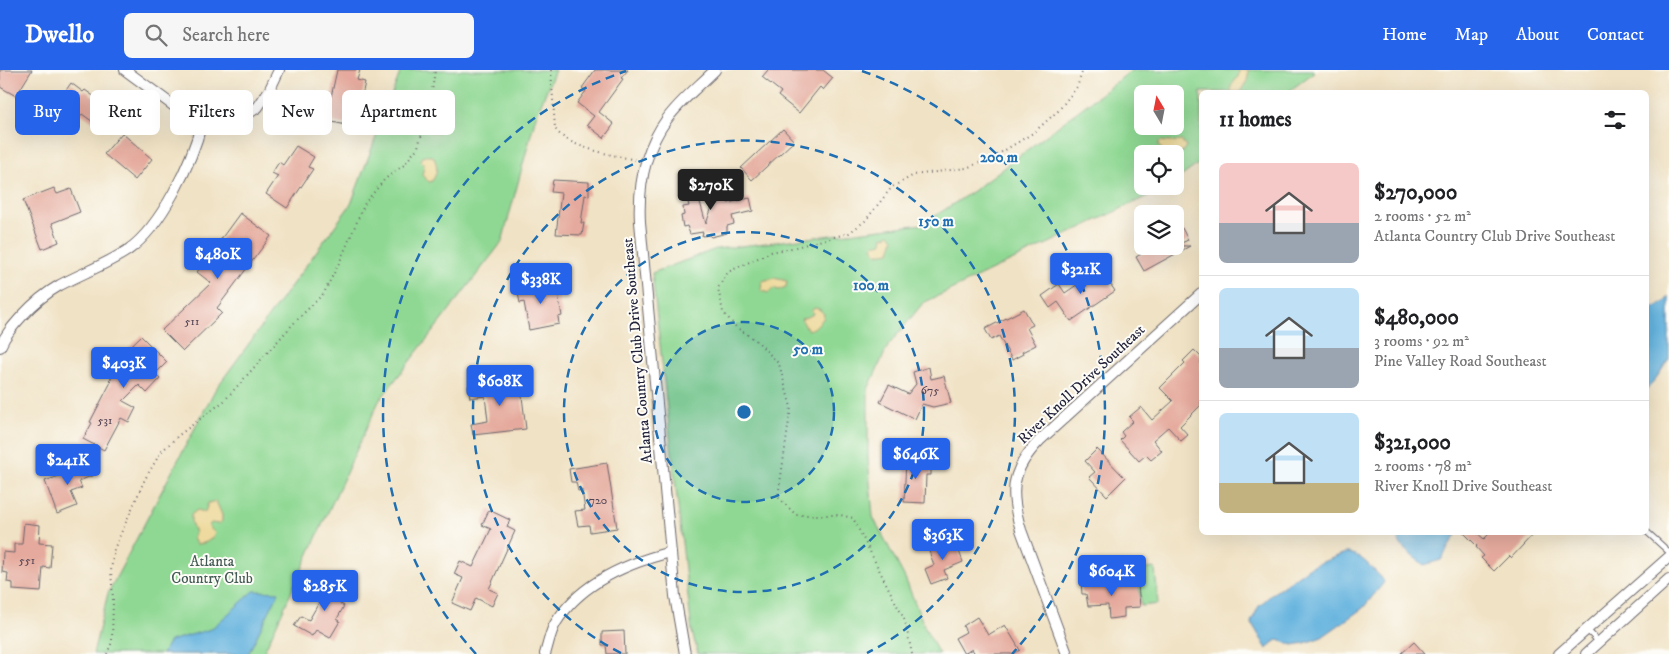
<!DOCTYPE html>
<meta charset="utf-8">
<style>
:root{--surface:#fff;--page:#f6f6f6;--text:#202124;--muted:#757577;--line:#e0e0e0;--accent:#2563eb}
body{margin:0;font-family:"IM FELL DW Pica",serif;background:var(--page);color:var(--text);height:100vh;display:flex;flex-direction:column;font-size:19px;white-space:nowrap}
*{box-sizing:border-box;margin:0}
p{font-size:16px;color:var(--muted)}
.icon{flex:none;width:28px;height:28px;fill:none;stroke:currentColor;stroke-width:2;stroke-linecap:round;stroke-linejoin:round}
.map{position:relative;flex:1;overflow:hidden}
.drawer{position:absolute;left:1199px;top:20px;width:450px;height:445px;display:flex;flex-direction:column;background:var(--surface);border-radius:8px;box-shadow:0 5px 20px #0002}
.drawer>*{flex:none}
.guide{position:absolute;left:15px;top:20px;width:475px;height:45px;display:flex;gap:10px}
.needle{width:32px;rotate:350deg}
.fabs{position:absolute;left:1134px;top:15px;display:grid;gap:10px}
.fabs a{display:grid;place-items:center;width:50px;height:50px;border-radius:8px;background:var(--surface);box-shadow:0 5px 20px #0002;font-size:25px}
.price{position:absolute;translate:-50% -42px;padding:0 11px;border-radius:5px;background:var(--accent);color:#fff;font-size:16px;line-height:32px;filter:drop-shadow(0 1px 2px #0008)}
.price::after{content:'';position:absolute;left:50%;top:30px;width:15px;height:11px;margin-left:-8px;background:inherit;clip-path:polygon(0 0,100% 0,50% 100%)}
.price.active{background:#222;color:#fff}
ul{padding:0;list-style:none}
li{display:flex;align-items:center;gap:15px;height:125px;padding:0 20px}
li+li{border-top:1px solid var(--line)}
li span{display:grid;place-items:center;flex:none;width:140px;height:100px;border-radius:8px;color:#555}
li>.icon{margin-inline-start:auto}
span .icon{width:60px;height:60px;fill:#fffc;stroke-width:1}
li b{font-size:21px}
h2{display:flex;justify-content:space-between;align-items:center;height:60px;padding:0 20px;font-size:21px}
.chip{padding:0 18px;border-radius:8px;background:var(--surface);box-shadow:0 5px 20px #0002;font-size:18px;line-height:45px}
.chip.active{background:var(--accent);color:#fff}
header{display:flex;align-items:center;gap:30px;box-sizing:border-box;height:70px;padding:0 25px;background:var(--accent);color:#fff}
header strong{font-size:24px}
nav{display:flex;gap:28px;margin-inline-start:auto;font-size:18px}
.search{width:350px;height:45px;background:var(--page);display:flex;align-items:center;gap:12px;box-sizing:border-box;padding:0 18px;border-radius:8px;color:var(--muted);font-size:19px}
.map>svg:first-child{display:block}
.green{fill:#8fd893;stroke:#587d67;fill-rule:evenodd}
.sand{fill:#eeda9e;stroke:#887e6c}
.water{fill:#64b2de;stroke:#436a8c}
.building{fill:#e5aa9d}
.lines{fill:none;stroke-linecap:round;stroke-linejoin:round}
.lane-casing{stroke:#6a656b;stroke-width:7}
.street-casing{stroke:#6a656b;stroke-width:12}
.path{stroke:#6a656b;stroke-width:2;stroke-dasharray:1 4;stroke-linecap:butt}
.lane{stroke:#fff;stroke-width:5}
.street{stroke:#fff;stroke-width:10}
.ring{fill:none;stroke:#1f6fb2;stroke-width:2.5;stroke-dasharray:9 6}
.labels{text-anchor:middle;stroke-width:4;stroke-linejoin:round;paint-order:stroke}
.number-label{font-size:12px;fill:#534454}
.street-label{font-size:15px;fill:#22223b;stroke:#fdfcf7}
.park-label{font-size:15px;fill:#435955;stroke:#fdfcf7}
.centre{fill:#1f6fb2;stroke:#fdfcf7;stroke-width:2.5}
.ring-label{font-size:15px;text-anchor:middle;font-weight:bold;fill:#1f6fb2;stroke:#fdfcf7;stroke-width:4;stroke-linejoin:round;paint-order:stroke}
</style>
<header>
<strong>Dwello</strong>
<div class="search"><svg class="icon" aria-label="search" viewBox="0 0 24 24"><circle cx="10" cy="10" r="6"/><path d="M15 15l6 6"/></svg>Search here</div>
<nav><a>Home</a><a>Map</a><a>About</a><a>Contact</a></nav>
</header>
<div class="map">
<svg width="1669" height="584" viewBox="0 0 1669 584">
<rect width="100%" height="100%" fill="#fdfcf7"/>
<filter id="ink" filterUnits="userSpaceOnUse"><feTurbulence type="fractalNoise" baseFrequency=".02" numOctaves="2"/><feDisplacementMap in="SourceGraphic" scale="10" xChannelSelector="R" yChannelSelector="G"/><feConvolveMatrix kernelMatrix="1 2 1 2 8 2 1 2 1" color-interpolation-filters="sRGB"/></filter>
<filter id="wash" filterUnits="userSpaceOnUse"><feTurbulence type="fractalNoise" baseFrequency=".0096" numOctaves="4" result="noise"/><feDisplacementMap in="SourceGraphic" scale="20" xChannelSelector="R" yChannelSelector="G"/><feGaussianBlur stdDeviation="1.12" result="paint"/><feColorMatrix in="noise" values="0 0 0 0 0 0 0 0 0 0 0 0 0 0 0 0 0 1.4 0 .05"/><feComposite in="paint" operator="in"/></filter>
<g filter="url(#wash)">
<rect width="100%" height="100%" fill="#f0e2c4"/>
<path class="green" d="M401 0H555L536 46 502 172 379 331 263 584H93L108 523 215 320 351 134Z
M1132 0H1313V3L1288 22H1201V92L1175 111V84H1142V116H1169L923 233 888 276 868 319V388L873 447 905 508 925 558 939 584H698L692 562 652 203 716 179 923 154 973 121ZM1142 24H1175V56H1142Z
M1155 498 1158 534 1141 536 1138 500Z"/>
<path class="sand" d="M1239 0H1249L1247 11 1240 22H1231V16L1238 7Z
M429 43 438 45 439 63 430 62C427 57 426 49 429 43Z
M1160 71 1171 72 1181 71 1186 75 1184 81 1177 85C1170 82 1163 83 1158 75Z
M424 86H433C438 95 438 103 432 111L429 112 422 105 424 96 421 91V88Z
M890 164 894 168 890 182 877 184 872 177 873 175 882 173 883 166 887 167V165Z
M774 208 787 211 786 217 778 220 774 218 768 223 761 220 762 211Z
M815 238 819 239 824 244 823 249 814 258 808 260 801 249 812 245 813 243 811 241Z
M216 431 222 445V451L219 454 211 453 209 455V457L215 463C211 471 205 474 196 474L193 468 195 463 191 452V445L197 440 205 442 208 433Z"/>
<path class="water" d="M1669 226V289L1657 307 1646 320V237C1658 238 1663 235 1669 226Z
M1396 462H1457V463L1441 490 1424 495C1413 486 1398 478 1396 462Z
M1345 483C1360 482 1371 498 1382 508L1384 512 1382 515 1363 538 1322 567 1305 573 1293 575 1278 570 1272 573 1267 579 1251 552 1259 536 1272 524 1310 497Z
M254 521 279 522 248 584H162L170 571 211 559Z"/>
<g id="blocks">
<path class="building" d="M0 0H32L16 26 0 17Z
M337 0H360L357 10 365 12 362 26 358 25 351 56 323 50 328 26 331 27Z
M595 0H628L621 8 623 9 599 42 614 54 604 68 587 55 594 46 577 33 586 21 582 18Z
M768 0H823L833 8 823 20 820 17 799 43 778 26 781 22 762 7Z
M71 13 83 22 85 20 113 40 100 57 82 44 78 49 66 41 70 36 60 29Z
M783 59 794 71 752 110 741 98Z
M122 63 152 89 135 110 104 84Z
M296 76 314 87 308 97 313 99 287 138 266 124 278 106 272 103 279 92 283 95Z
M687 105 700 109 697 121 706 154 719 117 732 122 728 133 750 128 753 141 732 146 734 154 727 156V163L711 167 709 165 702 166 703 162 690 164 687 156 683 157 681 146 684 145 683 137 689 136 685 119 682 118Z
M553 110 589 112V126L585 125 581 153H584L582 165 556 164 561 123 551 122Z
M54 118 57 124 71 119 80 142 52 153 59 172 42 179 23 130Z
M240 143 271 166 217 238 222 243 183 281 162 260 211 213 197 202Z
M1182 158 1188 170 1175 176H1190L1144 201 1136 187 1155 176H1175V162Z
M1100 199 1115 221 1071 251 1058 232 1050 238 1042 226 1059 214 1065 223Z
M550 212 552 219H557L562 246 558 247 559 254 529 260 524 232 520 233 517 218Z
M1024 239 1033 255 1027 258 1036 275 1022 282 1023 284 1012 290 999 266 991 270 985 259Z
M141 266 167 292 155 304 160 309 147 323 139 315 123 331 136 338 129 352 121 348 104 380 83 369 92 353 90 352 111 312 109 310 114 306 101 293 108 286 114 292Z
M1194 280 1201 287V335L1180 356 1188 365 1181 371 1168 357 1153 370 1162 381 1151 390 1146 385 1139 391 1120 370 1124 366 1121 362 1133 351 1129 347 1141 337 1152 350 1173 331 1160 318 1185 293 1183 291Z
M929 297 931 309 944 306 951 333 933 337 922 334 915 349 880 332 889 315 908 324 916 314 913 302Z
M520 310 526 359 473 365 471 354 488 351 485 326 470 328 468 316Z
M1097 379 1125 408 1107 426 1089 407 1095 402 1085 391Z
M906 389 931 390V405H926L925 433 904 432Z
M89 391 94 405 79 411 82 418 71 422 77 436 57 444 45 411 68 403 66 399Z
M607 393 617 458 590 462 589 455 578 456 575 441 585 440 582 420 578 421 576 412H571L569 399Z
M489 440 510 450 507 457 515 461 489 519 498 523 492 536 476 528 470 541 452 533 463 508 454 504 460 491 473 497 491 459 482 455Z
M24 453 40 455 39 473 52 474 50 498 43 497 41 522 13 520V513L7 512 8 503 2 502 3 482 14 483V474H22Z
M1463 462H1476L1484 469 1491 462H1535L1511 488 1509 486 1494 501 1481 488 1484 486 1476 477 1477 476Z
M955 470 963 492 944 500 947 508 931 514 925 499 934 495 929 481Z
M328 510 346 520 339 533 344 536 337 549 340 551 330 568 316 560 312 566 294 556 301 546 309 550 321 529 318 527Z
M1103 510 1104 517 1138 514 1140 537 1124 538V547L1109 549 1108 535 1088 536 1086 524H1082L1081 512Z
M977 547 988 565 1005 555 1020 580 1014 584H975L972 579 964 584 955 568 966 562 963 556Z
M624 561 625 584H607L606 575H602V562Z
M1414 572 1425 584H1401Z"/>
</g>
</g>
<g filter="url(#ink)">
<use href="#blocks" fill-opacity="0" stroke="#6a656b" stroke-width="1"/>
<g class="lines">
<g class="lane-casing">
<path id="lane" d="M1646 461 1669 482
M1586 559 1599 572"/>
</g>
<g class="street-casing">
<path id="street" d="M125 0 178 39 202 52H225L243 47 258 37 270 19 279 0
M0 277C5 265 13 256 22 246 33 234 46 223 60 215 83 203 107 194 128 180 162 156 192 92 202 52
M545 584C548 575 550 563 555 554 579 514 627 493 671 482
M685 584 675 526 640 152C638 115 645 79 667 49 680 31 699 16 715 0
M1067 584 1021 460C1009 421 1011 400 1040 370L1201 224
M1559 584 1669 487
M1586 584 1669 509"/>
</g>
<path class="path" d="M551 0 555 58C564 77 616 86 637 90
M107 584 112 572 113 529 111 501 114 479 145 409 161 382 179 365 224 331 293 254 324 223 340 191 365 133 385 109 404 95 418 77 430 35 435 0
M912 584 905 551 853 448 840 445H796L778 427 791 337 779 294 758 272 736 257 723 242 718 218 728 202 771 182 792 178 849 163 865 151 892 117 914 105 966 98 992 88 1033 63 1058 41 1077 17 1083 0"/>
<use href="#lane" class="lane"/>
<use href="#street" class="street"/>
</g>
</g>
<circle cx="744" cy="342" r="90" fill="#1f6fb2" fill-opacity=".12"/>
<g class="ring">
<circle cx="744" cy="342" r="90"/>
<circle cx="744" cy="342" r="180"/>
<path d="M621 583A271 271 0 1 1 867 583"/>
<path d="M476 584A361 361 0 0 1 626 1M862 1A361 361 0 0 1 1012 584"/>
</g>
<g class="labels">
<g class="number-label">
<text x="192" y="255">511</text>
<text x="930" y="324">675</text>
<text x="105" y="354">531</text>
<text x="598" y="434">720</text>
<text x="27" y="494">551</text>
</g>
<g class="street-label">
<text transform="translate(637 281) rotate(-95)" y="5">Atlanta Country Club Drive Southeast</text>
<text transform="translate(1081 314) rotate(-43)" y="5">River Knoll Drive Southeast</text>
</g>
<g class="park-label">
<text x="212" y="496">Atlanta<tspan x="212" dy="17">Country Club</tspan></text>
</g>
</g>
<circle cx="744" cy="342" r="8" class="centre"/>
<g class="ring-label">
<text x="999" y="92">200 m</text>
<text x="936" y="156">150 m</text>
<text x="871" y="220">100 m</text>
<text x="808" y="284">50 m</text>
</g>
</svg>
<div class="fabs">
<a><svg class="needle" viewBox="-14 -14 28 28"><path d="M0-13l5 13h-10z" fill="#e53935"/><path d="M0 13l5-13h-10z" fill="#757577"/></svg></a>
<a><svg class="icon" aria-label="locate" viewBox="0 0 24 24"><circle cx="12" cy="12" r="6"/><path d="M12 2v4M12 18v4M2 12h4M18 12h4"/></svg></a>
<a><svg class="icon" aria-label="layers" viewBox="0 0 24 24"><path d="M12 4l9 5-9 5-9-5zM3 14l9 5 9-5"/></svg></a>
</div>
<b class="price active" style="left:711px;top:141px">$270K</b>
<b class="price" style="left:218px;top:210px">$480K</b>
<b class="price" style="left:1081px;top:225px">$321K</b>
<b class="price" style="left:541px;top:235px">$338K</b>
<b class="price" style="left:124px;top:319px">$403K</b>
<b class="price" style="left:500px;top:337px">$608K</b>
<b class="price" style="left:916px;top:410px">$646K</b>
<b class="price" style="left:68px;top:416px">$241K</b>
<b class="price" style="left:943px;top:491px">$363K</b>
<b class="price" style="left:1112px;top:527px">$604K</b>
<b class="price" style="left:325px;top:542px">$285K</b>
<div class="guide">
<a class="chip active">Buy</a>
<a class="chip">Rent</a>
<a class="chip">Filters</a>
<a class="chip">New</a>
<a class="chip">Apartment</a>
</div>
<section class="drawer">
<h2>11 homes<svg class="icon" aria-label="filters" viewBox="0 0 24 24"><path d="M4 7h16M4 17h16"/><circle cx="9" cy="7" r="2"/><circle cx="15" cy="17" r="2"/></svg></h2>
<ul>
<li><span style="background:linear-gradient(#f6c9c9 60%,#9aa5b1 0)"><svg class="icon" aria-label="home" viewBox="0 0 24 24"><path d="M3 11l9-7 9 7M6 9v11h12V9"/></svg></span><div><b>$270,000</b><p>2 rooms · 52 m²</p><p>Atlanta Country Club Drive Southeast</p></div></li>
<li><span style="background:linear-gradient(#bfe0f5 60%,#9aa5b1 0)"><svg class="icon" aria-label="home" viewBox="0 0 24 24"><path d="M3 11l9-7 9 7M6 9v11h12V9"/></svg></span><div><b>$480,000</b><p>3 rooms · 92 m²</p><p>Pine Valley Road Southeast</p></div></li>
<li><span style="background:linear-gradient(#bfe0f5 70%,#c2b280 0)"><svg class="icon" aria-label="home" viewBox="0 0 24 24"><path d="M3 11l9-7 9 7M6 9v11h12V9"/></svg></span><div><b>$321,000</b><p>2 rooms · 78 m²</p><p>River Knoll Drive Southeast</p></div></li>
</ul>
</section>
</div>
